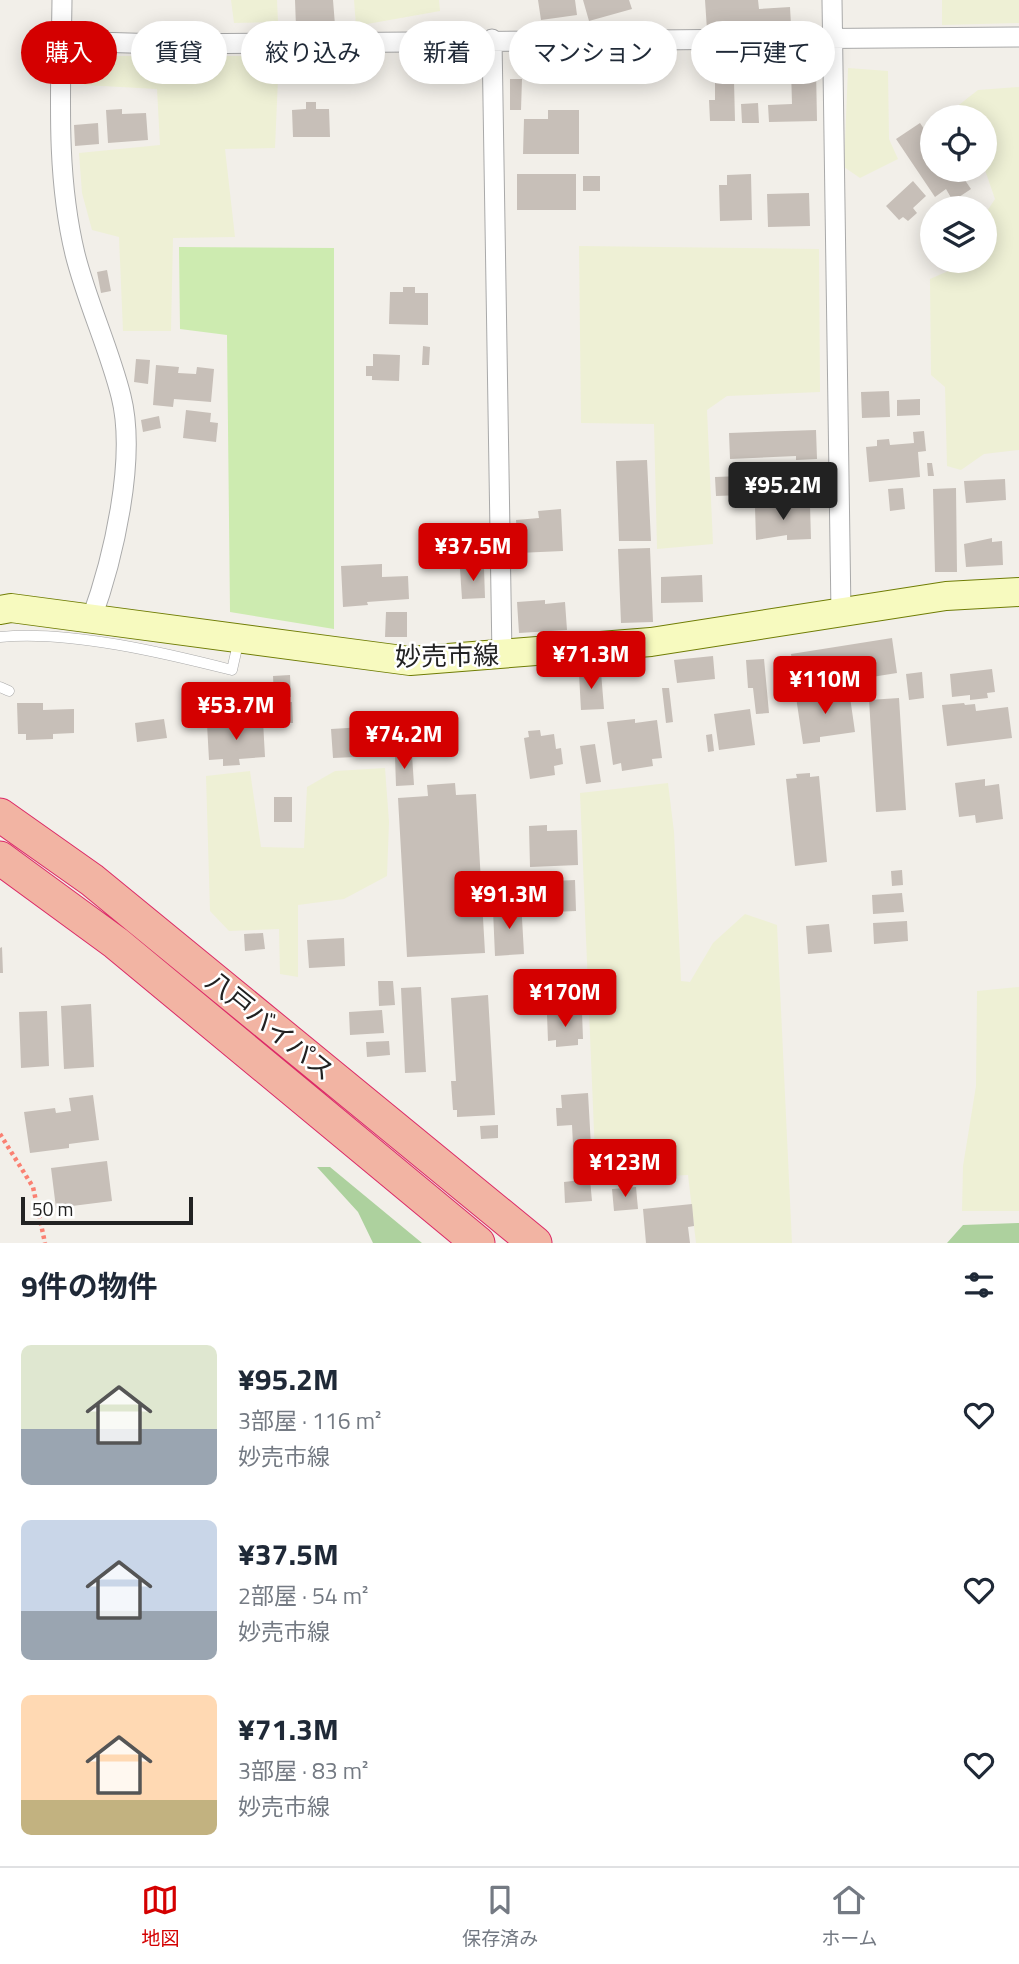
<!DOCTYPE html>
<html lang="ja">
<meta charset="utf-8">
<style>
:root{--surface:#fff;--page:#f6f6f7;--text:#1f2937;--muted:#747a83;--line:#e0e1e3;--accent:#d40000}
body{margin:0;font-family:"Titillium Web","Noto Sans JP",sans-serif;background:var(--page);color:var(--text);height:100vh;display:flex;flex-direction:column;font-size:26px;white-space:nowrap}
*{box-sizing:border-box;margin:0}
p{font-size:23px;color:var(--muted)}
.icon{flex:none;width:38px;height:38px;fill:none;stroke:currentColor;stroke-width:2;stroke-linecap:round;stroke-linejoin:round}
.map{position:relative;height:1243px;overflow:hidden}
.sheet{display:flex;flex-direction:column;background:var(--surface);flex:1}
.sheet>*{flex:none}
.top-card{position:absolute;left:21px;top:21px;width:978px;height:63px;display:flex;gap:14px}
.buttons{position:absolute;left:920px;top:105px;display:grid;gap:14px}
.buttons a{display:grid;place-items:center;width:77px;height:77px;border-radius:50%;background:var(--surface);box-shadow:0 4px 18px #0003;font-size:35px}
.scale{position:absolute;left:21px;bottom:18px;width:172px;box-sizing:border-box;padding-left:7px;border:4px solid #222;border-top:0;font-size:19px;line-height:24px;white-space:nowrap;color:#222;-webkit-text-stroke:5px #fff;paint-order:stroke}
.price{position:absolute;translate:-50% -60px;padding:0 16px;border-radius:7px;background:var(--accent);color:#fff;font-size:23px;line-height:46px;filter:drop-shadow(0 2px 4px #0008)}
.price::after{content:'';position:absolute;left:50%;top:42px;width:21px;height:16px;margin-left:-10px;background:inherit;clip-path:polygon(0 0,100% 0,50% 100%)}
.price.current{background:#222;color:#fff}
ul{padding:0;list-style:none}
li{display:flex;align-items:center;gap:21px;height:175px;padding:0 21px}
li span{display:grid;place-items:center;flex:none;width:196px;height:140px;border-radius:10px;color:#555}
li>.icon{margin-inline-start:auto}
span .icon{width:84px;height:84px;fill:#fffc;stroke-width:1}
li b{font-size:30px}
h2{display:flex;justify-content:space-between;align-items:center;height:84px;padding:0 21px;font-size:30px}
.tag{padding:0 24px;border-radius:32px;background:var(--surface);box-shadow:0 4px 18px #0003;font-size:24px;line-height:63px}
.tag.current{background:var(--accent);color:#fff}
.tabs{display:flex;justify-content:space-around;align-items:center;height:98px;border-top:2px solid var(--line);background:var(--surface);font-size:19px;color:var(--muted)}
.tabs a{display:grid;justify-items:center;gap:4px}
.tabs .current{color:var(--accent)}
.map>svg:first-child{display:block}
.farmland{fill:#eef0d5}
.grass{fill:#cdebb0}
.forest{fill:#add19e}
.building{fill:#c7bfb8}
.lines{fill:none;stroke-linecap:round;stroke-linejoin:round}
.service-casing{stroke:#a9a9a9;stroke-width:11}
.minor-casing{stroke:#a9a9a9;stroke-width:21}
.secondary-casing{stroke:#707d05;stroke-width:30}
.trunk-casing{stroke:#dc2a67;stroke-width:35}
.path{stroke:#fa8072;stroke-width:4.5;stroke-dasharray:3.5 3.5;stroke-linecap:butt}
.service{stroke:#fff;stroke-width:10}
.minor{stroke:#fff;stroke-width:19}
.secondary{stroke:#f7fabf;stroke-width:28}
.trunk{stroke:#f2b4a3;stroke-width:33}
.labels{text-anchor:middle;stroke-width:5;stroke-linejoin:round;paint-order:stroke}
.street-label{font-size:26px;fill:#222;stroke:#fff}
</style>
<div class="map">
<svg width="1019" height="1243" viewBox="0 0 1019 1243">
<rect width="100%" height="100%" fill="#f2efe9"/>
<path class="farmland" d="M231 0H277L278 22 234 23Z
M354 0H439L440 11 356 26Z
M942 0H1019V23L942 25Z
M111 56H279L275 148 225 149 235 237 173 238 171 331H123L119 237 92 230 82 193 79 153 160 145 157 89 84 85 86 58Z
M848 68 888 71 889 139 898 159 860 178 844 167Z
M1019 87V450L984 454 961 470 947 466 945 387 931 375 930 279 971 261H985V214L995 199 985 170V117H959L955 108 978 90Z
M579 246 819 249 820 392 727 396 707 410 713 544 657 549 654 424 581 423Z
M385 768 389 822 387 876 344 899 298 905V977L280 974 279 929 229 931 210 911 206 776 250 771 261 847 304 848 307 787 335 771Z
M668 783 674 832 681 981 690 982 713 943 745 914 777 925 792 1243H696L688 1175 596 1180 580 793Z
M1019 987V1211H962L963 1166 976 1086 977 991Z"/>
<path class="grass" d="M179 247 334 248V629L230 612 227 335 180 329Z"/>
<path class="forest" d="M317 1167H330L422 1243H373L358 1212Z
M1019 1223V1243H947L963 1225Z"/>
<path class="building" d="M295 0H333L335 25 296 27Z
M538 0H575L577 15 541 20Z
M583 0H629L632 9 589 21Z
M705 0H758L759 9 790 7 791 25 707 30Z
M527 57H541V73H526Z
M306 59H325V78H306Z
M791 69H816L817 121 769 122 768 105 792 104Z
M510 79H522L521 110H510Z
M715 81H734L735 121H710L709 100H715Z
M306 102H316V109H329L330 137H293L292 110 306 109Z
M758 103 759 123H742L741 104Z
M122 109V114L146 113 148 140 108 143 106 110Z
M548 110H579V154H523L524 119H548Z
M98 123 99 144 75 146 74 125Z
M920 123 933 142V170H958L971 189 953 201 946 189 935 197 896 139Z
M517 174H576V210H517Z
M751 174 752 220 720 221 719 185H727V175Z
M583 176H600V191H583Z
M913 181 926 196 913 208 917 213 908 221 903 217 899 220 886 206Z
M809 193 810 226 768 227 767 194Z
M107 270 111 291 101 293 97 272Z
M403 287H415V293H428V325L389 324 390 292H403Z
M423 346 430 347 429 365H422Z
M373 354 400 355 399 381 372 380V376H366V366H373Z
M136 359 150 360 148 384 134 382Z
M156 365 179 367 178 373 196 374 197 367 214 369 211 402 174 399 173 407 153 405Z
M889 391 890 417 862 418 861 392Z
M920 399V415L897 416V400Z
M186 410 211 413 210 422 218 423 216 442 183 438Z
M159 416 161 428 143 432 141 420Z
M816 430 817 459 796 460V456L730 459 729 433Z
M924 431 926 451 918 452 920 477 869 482 866 447 877 446V440L889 439 890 445 914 443 913 432Z
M647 460 651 541H619L616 461Z
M927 463H932L934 476H928Z
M742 476 743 495 716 496 715 477Z
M1005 479 1006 500 966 503 964 481Z
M903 488 905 509 890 511 888 489Z
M956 488 957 572H935L933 489Z
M810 505 811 539 787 540V535L756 540 755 507Z
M561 509 563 551 518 553 516 520 539 518 538 511Z
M992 538V542L1002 541 1003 565 966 567 964 544Z
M650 548 653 622 621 623 618 549Z
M382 564V577L408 576 409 599 367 602 368 605 343 607 341 566Z
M484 568 485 598 462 599 460 569Z
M702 575 703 602 661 603V577Z
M545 600V604L565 602 567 630 519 633 517 602Z
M386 612H407V637H385Z
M892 638 897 673 796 689 791 654Z
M713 656 715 679 677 683 674 660Z
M764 659 769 713 756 714 753 688H748L746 660Z
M992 669 995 692 987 693 988 698 970 700V695L952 697 950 674Z
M601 672 604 709 581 710 579 674Z
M922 672 924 698 909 700 906 674Z
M290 675 291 697H274L273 676Z
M662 688H669L673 722 666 723Z
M849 690 855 732 820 737V742L803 744 796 697Z
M899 698 906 810 876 812 869 700Z
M292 702 293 723H276L274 703Z
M17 703H43V710L74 709V733L53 734V739L26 740V734H18Z
M964 703 965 705 975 704 976 711 1008 707 1012 738 947 746 942 705Z
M750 709 755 745 719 750 714 714Z
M164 719 167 738 137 742 135 723Z
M635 719V723L657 720 662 758 652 759 653 766 622 771 621 763 613 765 607 722Z
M263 721 265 757 239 759 240 765 223 766V759L209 760 207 724Z
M364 727 365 737 376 736 377 756 333 758 331 729Z
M540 730 541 736 554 734 556 749 561 748 563 764 554 766 555 775 530 779 524 738 529 737 528 731Z
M712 734 714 751 708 752 706 735Z
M595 744 601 782 586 784 580 746Z
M412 755 414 785 396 786 395 756Z
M810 773V777L819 776 827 862 795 866 786 779 797 778 796 774Z
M985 779V786L999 784 1003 819 976 823 975 815 959 817 955 783Z
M455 783 456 795 476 794 485 953 407 957 398 798 428 796 427 785Z
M274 797H292V822H274Z
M547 825V831L577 830 578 865 530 867 529 826Z
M902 870 903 885 892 886 891 871Z
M575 880 576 911 553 912 552 881Z
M902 893 904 912 873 914 872 895Z
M521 900 524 954 495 956 493 910 511 909V901Z
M907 921 908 941 874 944 873 923Z
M829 924 832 952 808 954 806 926Z
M263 933 265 949 245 951 244 934Z
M344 938 345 966 309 968 307 940Z
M2 947 3 973H0V948Z
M378 981H393L395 1005 379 1006Z
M421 987 426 1072 405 1073 401 988Z
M488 995 495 1115 457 1117V1110H453L451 1081H456L451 998Z
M91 1004 94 1067 64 1069 61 1006Z
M382 1010 384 1033 350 1035 349 1012Z
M47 1011 49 1066 21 1068 19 1012Z
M582 1012 583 1039H578V1045L556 1047V1040L548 1041 547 1014Z
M389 1041 390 1055 367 1057 366 1042Z
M588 1093 592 1164 574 1165 572 1125 557 1126 556 1108H562L561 1095Z
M93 1095 99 1140 69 1144V1148L30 1153 24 1112 55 1108 56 1113 71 1111 69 1098Z
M498 1125V1138L481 1139 480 1126Z
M107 1161 112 1201 56 1208 51 1168Z
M590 1179 592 1201 565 1203 564 1182Z
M636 1187 638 1209 614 1211 612 1189Z
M692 1204 694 1226 688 1227 690 1243H646L643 1209Z"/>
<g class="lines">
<g class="service-casing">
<path id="service" d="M0 637C69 630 165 653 232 670L239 639
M0 687 9 691"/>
</g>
<g class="minor-casing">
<path id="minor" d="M62 0C61 85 55 171 75 254 87 302 109 348 121 396 137 459 113 560 91 620
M832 0 841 613
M492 39 502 656
M62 41 162 44 1019 37"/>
</g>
<g class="secondary-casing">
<path id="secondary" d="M0 610 11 608 410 661 651 642 946 596 1019 592"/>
</g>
<g class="trunk-casing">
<path id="trunk" d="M0 815 92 880 535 1243
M0 858 116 943 478 1243"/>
</g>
<path class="path" d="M0 1134 33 1187 45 1243"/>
<use href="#service" class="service"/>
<use href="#minor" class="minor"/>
<use href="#secondary" class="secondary"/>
<use href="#trunk" class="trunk"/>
</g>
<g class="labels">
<g class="street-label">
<text transform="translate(447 656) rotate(-1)" y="9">妙売市線</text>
<text transform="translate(270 1026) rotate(39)" y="9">八戸バイパス</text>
</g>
</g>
</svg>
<div class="buttons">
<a><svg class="icon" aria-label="locate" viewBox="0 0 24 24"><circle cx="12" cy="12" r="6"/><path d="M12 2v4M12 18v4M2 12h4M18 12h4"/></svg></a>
<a><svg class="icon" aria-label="layers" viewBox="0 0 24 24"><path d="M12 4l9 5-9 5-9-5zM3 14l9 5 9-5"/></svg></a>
</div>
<div class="scale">50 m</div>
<b class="price current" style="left:783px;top:522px">¥95.2M</b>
<b class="price" style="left:473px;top:583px">¥37.5M</b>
<b class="price" style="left:591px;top:691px">¥71.3M</b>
<b class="price" style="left:825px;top:716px">¥110M</b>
<b class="price" style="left:236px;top:742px">¥53.7M</b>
<b class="price" style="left:404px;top:771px">¥74.2M</b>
<b class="price" style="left:509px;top:931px">¥91.3M</b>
<b class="price" style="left:565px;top:1029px">¥170M</b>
<b class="price" style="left:625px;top:1199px">¥123M</b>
<div class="top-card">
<a class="tag current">購入</a>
<a class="tag">賃貸</a>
<a class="tag">絞り込み</a>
<a class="tag">新着</a>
<a class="tag">マンション</a>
<a class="tag">一戸建て</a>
</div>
</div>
<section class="sheet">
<h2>9件の物件<svg class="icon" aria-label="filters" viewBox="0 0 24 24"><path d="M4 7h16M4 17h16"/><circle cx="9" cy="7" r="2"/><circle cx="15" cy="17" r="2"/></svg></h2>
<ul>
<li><span style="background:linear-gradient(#dfe7d0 60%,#9aa5b1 0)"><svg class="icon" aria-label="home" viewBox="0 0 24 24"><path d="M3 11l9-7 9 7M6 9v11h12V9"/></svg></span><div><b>¥95.2M</b><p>3部屋 · 116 m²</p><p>妙売市線</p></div><svg class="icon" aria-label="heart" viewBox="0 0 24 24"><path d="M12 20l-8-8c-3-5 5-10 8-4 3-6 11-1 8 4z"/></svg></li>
<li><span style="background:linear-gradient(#c9d6e8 65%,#9aa5b1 0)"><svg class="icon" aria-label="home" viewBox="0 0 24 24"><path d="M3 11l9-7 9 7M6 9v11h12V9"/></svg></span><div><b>¥37.5M</b><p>2部屋 · 54 m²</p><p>妙売市線</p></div><svg class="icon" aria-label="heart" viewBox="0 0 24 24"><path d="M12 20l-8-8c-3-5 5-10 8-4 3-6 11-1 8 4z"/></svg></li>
<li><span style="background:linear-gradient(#ffd9b3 75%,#c2b280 0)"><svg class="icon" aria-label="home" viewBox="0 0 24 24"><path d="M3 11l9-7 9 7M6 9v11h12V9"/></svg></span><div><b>¥71.3M</b><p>3部屋 · 83 m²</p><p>妙売市線</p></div><svg class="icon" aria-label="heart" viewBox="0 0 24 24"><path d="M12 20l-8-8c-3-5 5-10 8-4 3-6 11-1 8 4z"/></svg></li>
</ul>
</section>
<nav class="tabs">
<a class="current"><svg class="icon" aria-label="map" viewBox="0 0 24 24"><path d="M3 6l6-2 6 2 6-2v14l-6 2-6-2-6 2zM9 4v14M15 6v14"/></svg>地図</a>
<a><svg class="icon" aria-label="saved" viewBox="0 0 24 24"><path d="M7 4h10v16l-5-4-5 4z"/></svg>保存済み</a>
<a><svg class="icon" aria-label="home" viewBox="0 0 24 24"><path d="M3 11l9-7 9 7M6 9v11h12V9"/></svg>ホーム</a>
</nav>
